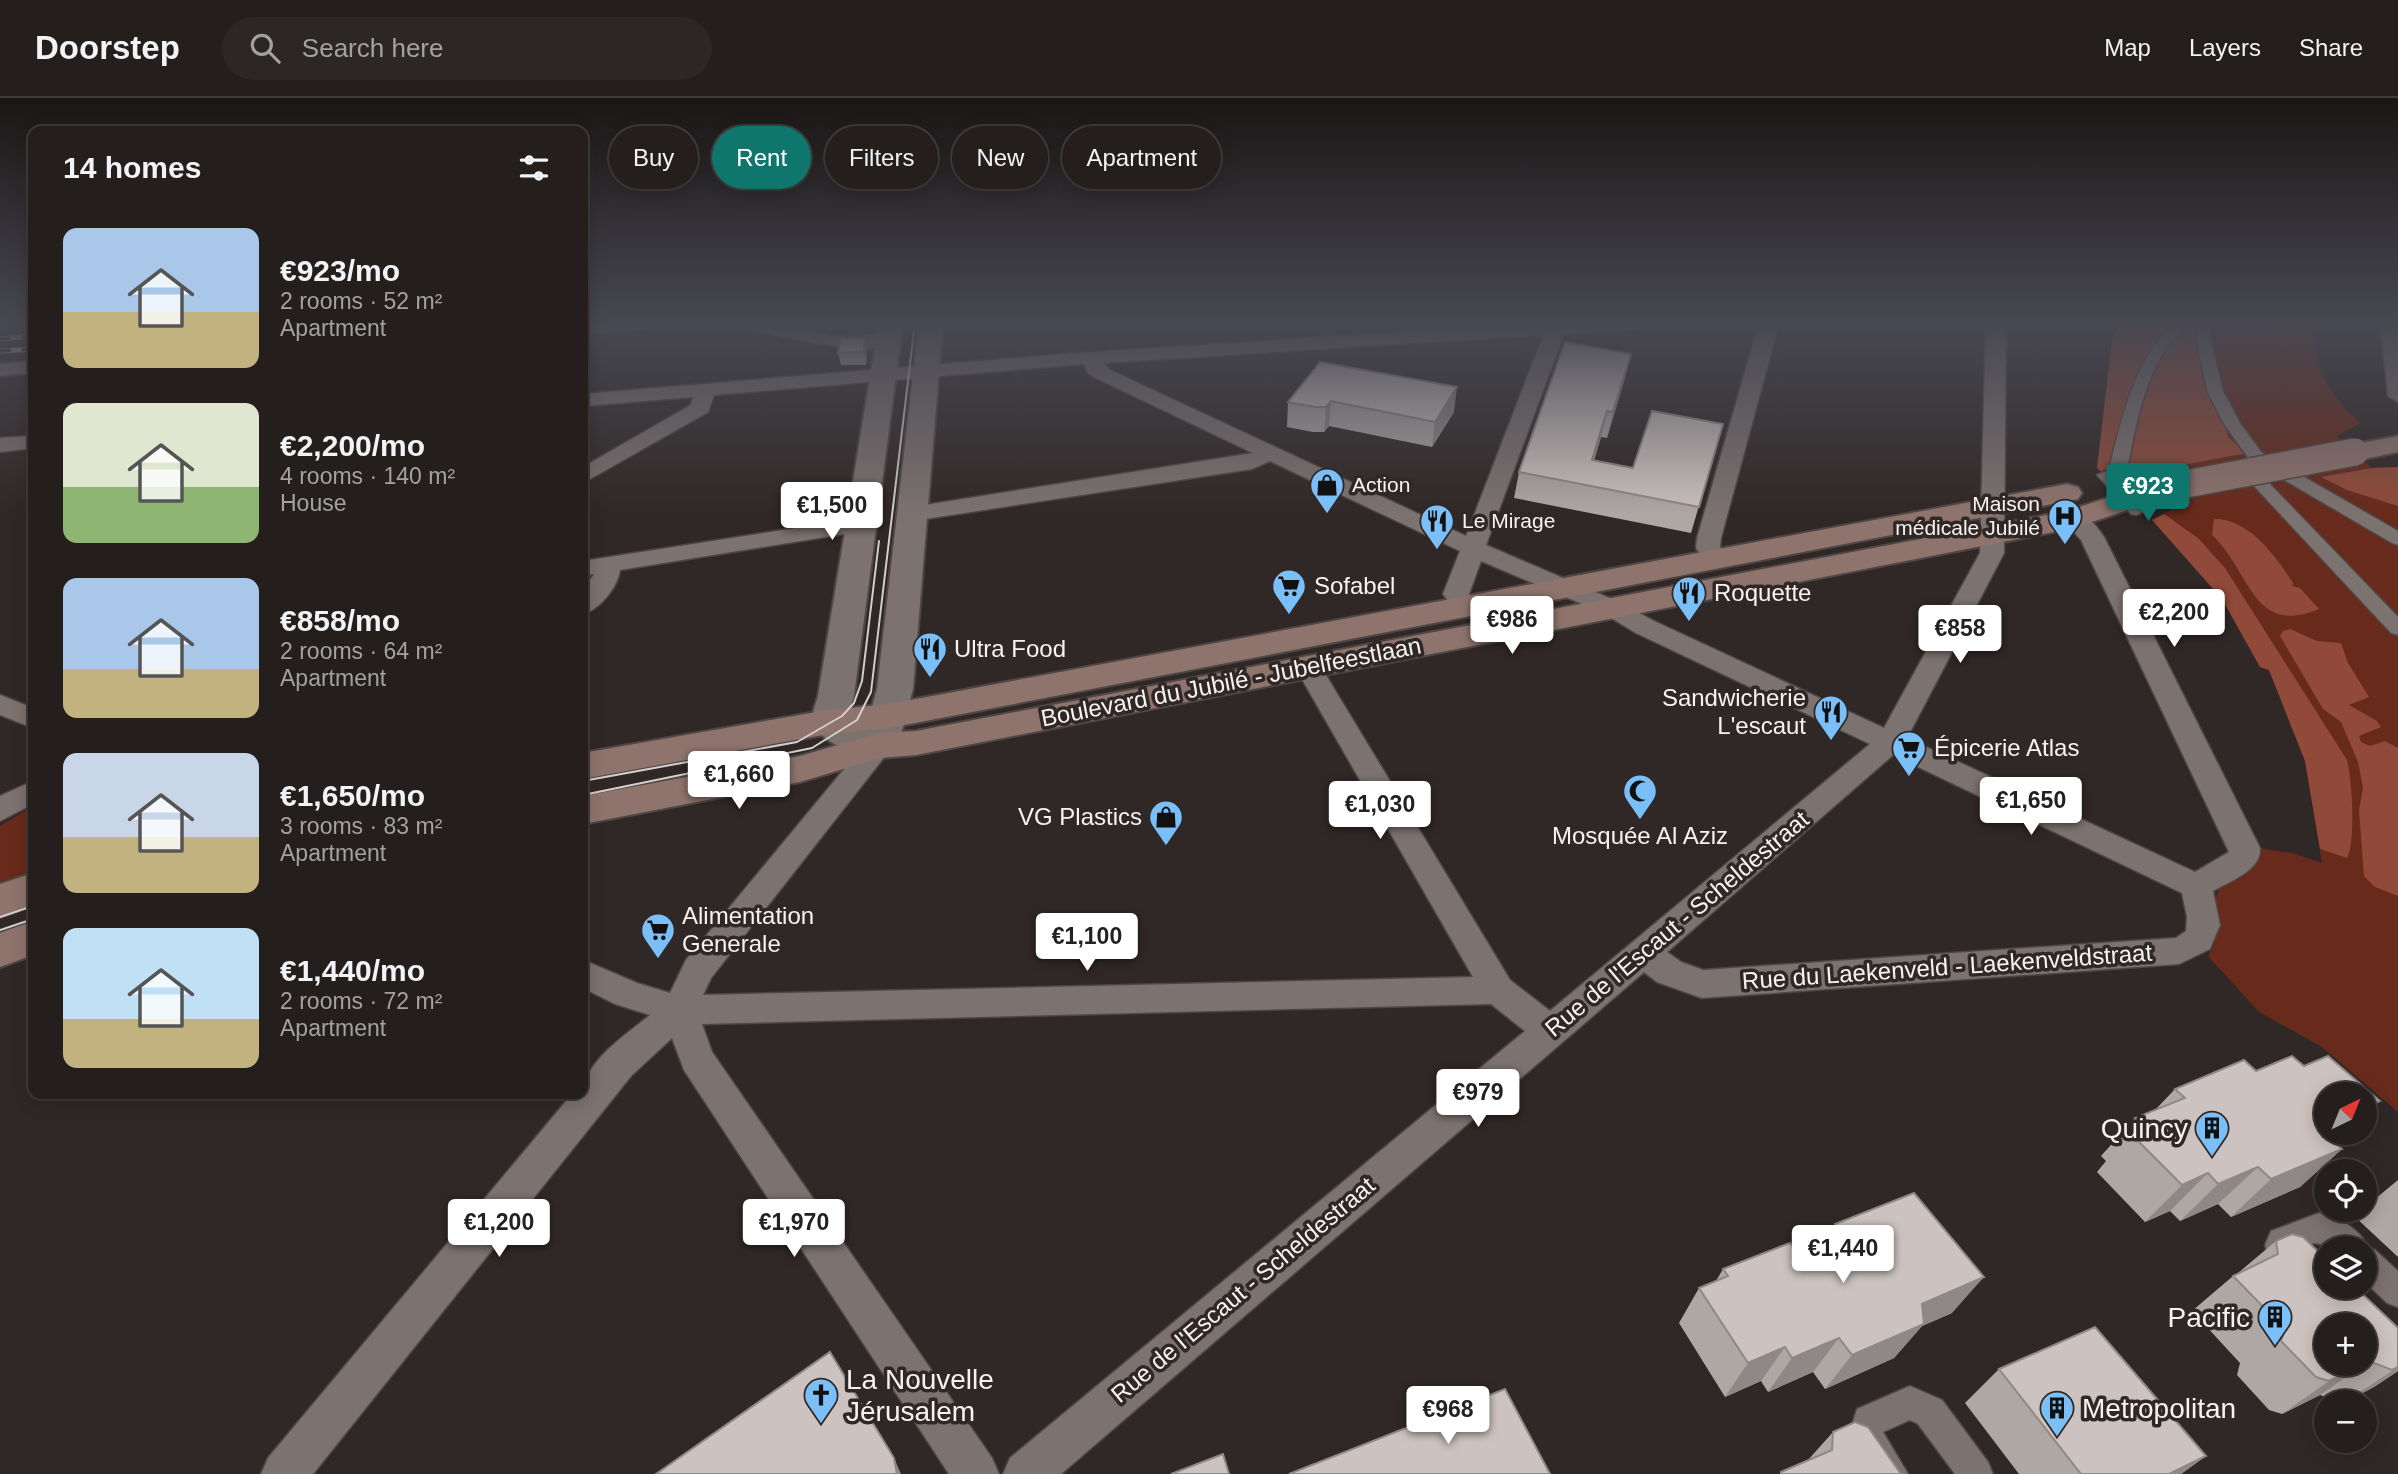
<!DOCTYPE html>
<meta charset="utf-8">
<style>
:root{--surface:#241e1c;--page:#2c2725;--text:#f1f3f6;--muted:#a3a2a3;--line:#413c3b;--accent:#0f766e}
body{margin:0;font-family:Arial,sans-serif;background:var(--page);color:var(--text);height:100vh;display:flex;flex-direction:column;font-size:26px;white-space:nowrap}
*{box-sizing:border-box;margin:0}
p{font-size:23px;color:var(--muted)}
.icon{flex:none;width:38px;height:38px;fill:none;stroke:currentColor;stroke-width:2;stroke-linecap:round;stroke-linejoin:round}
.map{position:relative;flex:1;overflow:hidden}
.drawer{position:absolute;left:28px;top:28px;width:560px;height:973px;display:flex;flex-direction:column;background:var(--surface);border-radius:14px;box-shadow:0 4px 18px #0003,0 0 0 2px var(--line)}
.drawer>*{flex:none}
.top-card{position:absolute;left:609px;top:28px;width:665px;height:63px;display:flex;gap:14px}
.needle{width:46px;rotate:43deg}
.buttons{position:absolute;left:2314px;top:984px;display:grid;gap:14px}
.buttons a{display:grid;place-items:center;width:63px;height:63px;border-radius:50%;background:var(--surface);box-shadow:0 4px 18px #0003,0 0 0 2px var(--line);font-size:35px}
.price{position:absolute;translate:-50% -60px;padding:0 16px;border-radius:7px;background:#fff;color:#222;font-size:23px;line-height:46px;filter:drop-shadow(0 2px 4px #0008)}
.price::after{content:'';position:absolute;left:50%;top:42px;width:21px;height:16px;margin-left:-10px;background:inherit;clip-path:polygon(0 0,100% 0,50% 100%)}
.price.current{background:var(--accent);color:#fff}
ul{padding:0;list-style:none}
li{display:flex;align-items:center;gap:21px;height:175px;padding:0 35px}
li span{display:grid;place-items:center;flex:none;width:196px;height:140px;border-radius:14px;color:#555}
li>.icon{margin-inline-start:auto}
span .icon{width:84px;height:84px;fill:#fffc;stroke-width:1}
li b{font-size:30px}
h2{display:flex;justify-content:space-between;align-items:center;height:84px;padding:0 35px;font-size:30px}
.pill{padding:0 24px;border-radius:32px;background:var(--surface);box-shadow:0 4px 18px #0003,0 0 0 2px var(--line);font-size:24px;line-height:63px}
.pill.current{background:var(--accent);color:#fff}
header{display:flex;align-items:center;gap:42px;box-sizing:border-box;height:98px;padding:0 35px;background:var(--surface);border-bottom:2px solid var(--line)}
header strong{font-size:33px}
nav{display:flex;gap:38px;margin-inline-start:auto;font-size:24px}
.search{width:490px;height:63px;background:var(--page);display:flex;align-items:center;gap:18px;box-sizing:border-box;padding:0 24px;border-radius:38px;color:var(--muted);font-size:26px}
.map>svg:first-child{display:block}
.green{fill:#682a1b}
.forest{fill:#914a39}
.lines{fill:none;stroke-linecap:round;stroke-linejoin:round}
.pedestrian-casing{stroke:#4e4745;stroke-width:3}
.minor-casing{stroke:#4e4745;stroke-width:3}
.tertiary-casing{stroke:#4e4745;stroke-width:4}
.secondary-casing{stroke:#4e4745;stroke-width:4}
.pedestrian{fill:#7c7270;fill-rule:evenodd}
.minor{fill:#7c7270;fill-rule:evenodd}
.tertiary{fill:#7c7270;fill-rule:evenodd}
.secondary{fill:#8f746d;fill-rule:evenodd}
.tram{stroke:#d4cecc;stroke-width:2}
.rail-casing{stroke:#d4cecc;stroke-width:5}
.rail{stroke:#302826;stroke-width:3.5;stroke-dasharray:11;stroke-linecap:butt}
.secondary-bridge-casing{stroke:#4e4745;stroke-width:30;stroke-linecap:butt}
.secondary-bridge{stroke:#8f746d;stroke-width:27}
.wall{fill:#afa7a4}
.shaded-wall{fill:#8f8886}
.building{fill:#ccc2bf;stroke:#8f8886;stroke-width:2;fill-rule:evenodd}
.labels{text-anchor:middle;stroke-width:7;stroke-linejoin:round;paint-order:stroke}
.far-poi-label{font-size:21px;fill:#f7f2f0;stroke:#302826;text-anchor:start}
.poi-label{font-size:24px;fill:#f7f2f0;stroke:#302826;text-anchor:start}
.street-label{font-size:24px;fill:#f7f2f0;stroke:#302826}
.near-poi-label{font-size:28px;fill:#f7f2f0;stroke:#302826;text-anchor:end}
</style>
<header>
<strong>Doorstep</strong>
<div class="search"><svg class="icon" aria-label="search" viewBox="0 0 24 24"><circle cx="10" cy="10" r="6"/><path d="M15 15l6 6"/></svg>Search here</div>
<nav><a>Map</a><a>Layers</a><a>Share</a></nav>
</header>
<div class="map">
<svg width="2398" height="1376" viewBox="0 0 2398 1376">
<rect width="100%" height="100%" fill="#302826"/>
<path class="green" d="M2121 224H2317C2309 268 2330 297 2361 325L2337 338 2372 370 2398 369V1014L2322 949 2259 914 2208 858C2223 836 2210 819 2216 799 2222 782 2241 764 2252 749L2292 755 2322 765 2305 663 2269 572 2260 569 2222 501 2152 422 2180 407 2151 373H2105L2097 370 2112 242Z
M33 708V777L0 787V728Z"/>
<path class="forest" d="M2121 224H2174L2145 262 2110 372 2100 373 2097 370 2112 242Z
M2187 224H2202L2220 315 2229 340 2247 355 2151 373H2124C2138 314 2146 271 2187 224Z
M2398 369V408L2347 392 2321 379 2372 370Z
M2164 416 2198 440 2225 470 2347 662C2352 682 2356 743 2347 760L2320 751 2305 663 2269 572 2260 569 2222 501 2152 422Z
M2214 421C2248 420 2276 458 2293 485L2292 488 2300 490 2319 511C2252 539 2251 473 2212 437Z
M2290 531 2317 543 2341 545 2348 565 2369 599 2349 607 2377 623 2381 629 2359 638 2361 644 2370 648 2385 643 2398 650V798L2375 789 2364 778 2359 712 2363 690 2358 664 2341 624 2323 611 2280 538 2283 533Z"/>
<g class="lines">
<g class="pedestrian-casing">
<path id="pedestrian" d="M2173 224H2188C2180 235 2171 243 2164 254 2141 291 2135 335 2126 376L2119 381 2146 412 2137 417 2131 416 2097 377 2109 372C2122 318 2134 265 2173 224Z
M2198 224H2212L2210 240 2223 293 2240 325 2261 354 2398 433V447L2392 445 2267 372 2270 386 2398 519V537L2391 535 2253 387 2247 358 2224 326 2207 293 2196 240Z
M2319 1115C2338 1119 2359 1130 2367 1148L2375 1152 2398 1173V1209L2387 1205 2364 1183V1150C2354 1150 2338 1153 2329 1149 2313 1143 2313 1144 2296 1152L2293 1166 2282 1171 2271 1166 2265 1147 2271 1133Z
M1910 1288 1942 1302 1988 1364 1993 1376H1955L1918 1326 1910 1322 1883 1334 1908 1376H1869L1849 1337 1857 1311Z"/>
</g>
<g class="minor-casing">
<path id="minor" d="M583 224H665L656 230 583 236Z
M738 224H772L831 238 889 236 899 242C881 265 767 235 740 228Z
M1561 224H1665L1656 230 1559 236 1562 241 1486 447 1621 505 1654 523 1884 630 1980 455 1986 224H2006L2004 455 1907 640 2195 774 2229 754 2081 442 2062 421 2066 416C2083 412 2095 425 2104 439L2260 750C2262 772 2230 783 2213 793L2220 827 2210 851 2179 866 1702 900 1657 884 1644 874 1061 1376H1003L1010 1360 1525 933 1491 906 702 926 712 954 992 1360 999 1376H949L684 972 672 940 631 978 313 1376H261L268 1360 572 996H583C583 964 627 936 650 917L615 906 583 890V862L637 885 670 895 686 862 869 641 879 638 889 641 893 648 711 880 703 897 1473 879 1295 569 1298 563 1308 560 1318 563 1321 569 1510 882 1550 913 1870 646 1636 535 1603 515 1481 463 1469 496 1477 508 1473 513H1455L1443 496 1460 453 1270 363 1252 371 912 423 904 421 900 416 904 411 912 409 1253 355 1096 280 1088 275 1084 266 714 297 708 314 583 385V369L691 307 693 299 583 308V296L1076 255ZM1540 237 1542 241 1466 438 1110 272 1103 265ZM1893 657 2182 795 2187 819 2186 833 2176 840 1703 872 1681 864 1667 854Z
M1756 224H1775L1778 229 1721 440 1720 449 1729 460 1726 465C1711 469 1704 462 1696 450L1697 440 1758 229Z
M2380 224H2398V304L2388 298Z
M33 263V275L0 278V266Z
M33 338V350L0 354V340Z
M861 420 869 422 873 427 869 432 620 472C618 489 599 512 583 516V493L594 476 583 477V463Z
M0 597 33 610V630L0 617Z
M33 683V706L0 723V698Z"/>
</g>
<g class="tertiary-casing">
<path id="tertiary" d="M879 224H903L854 598 847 621 866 630 877 591 919 224H943L913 591 898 648 892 657C866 664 824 647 810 624L818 598Z"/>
</g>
<g class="secondary-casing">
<path id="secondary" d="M2398 338V354L2355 363 2345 360 2341 354 2345 348Z
M2165 381 2175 384 2180 390 2175 396 2074 430 916 657 880 660 800 684 583 726V698L800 658 879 635 916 633 2067 413Z
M2067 386 2078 389 2082 395 2078 401 889 630 828 636 583 681V655L828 612 889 606Z
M33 775V807L0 819V786Z
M33 823V857L0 869V835Z"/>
</g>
<use href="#pedestrian" class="pedestrian"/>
<use href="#minor" class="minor"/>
<use href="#tertiary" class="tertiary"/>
<use href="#secondary" class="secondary"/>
<path class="tram" d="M583 683 797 644 842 618 854 605 862 583 879 443
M583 697 812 650 857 622 871 594 915 224
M0 819 33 808
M0 832 33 821"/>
<g class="rail-casing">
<path id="rail" d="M0 241 33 238
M0 253 33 251"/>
</g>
<use href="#rail" class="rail"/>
<g class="secondary-bridge-casing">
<path id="secondary-bridge" d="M2165 390 2355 354"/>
</g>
<use href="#secondary-bridge" class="secondary-bridge"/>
</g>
<path class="wall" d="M865 241 867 253 866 267H841L838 255Z
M1320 264 1454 314 1432 349 1329 328 1324 334H1313L1287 329 1288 304Z
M1625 280 1607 340 1601 339 1594 363 1633 370 1723 326 1691 435 1514 400 1519 374Z
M2304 968 2364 996 2339 1048 2342 1051 2300 1089 2231 1119 2218 1106 2180 1123 2170 1113 2145 1124 2097 1074 2106 1063 2101 1058 2135 1020 2156 1011 2175 991 2256 973Z
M2398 1082V1159L2354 1118 2363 1111H2364V1110Z
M1835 1126 1952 1215 1922 1228 1894 1260 1825 1291 1813 1274 1768 1294 1761 1283 1725 1299 1679 1225 1699 1190 1716 1183 1723 1171 1806 1167 1811 1165 1810 1163Z
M2276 1143 2398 1230V1273L2374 1289 2346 1304H2338L2320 1297 2282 1316 2269 1312 2237 1277 2240 1265 2192 1213 2233 1178 2238 1175Z
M1999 1271 2206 1358 2181 1376H2019L1965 1305Z
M1833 1334 1901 1376H1780L1808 1362Z"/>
<path class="shaded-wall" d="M865 241 867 253 866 267 864 254Z
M1631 256 1625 280 1607 340 1613 314Z
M1457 289 1454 314 1432 349 1435 324Z
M1331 303 1329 328 1324 334 1326 309Z
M1607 313 1601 339 1586 388 1592 362Z
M2380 1003 2364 1018V1010Z
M2333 1034H2354L2330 1056 2342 1051 2300 1089 2231 1119 2271 1081Z
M2258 1069 2218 1106 2180 1123 2218 1086Z
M2208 1075 2170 1113 2145 1124 2182 1087Z
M1984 1179 1952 1215 1922 1228 1894 1260 1825 1291 1852 1257 1922 1206Z
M1839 1240 1813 1274 1768 1294 1792 1260Z
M1785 1249 1761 1283 1725 1299 1748 1265Z
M2369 1263 2320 1297 2282 1316 2329 1283Z
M2398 1269V1273L2374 1289 2345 1304Z
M2206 1358 2181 1376H2169Z
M894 1360 901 1376H897Z"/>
<path class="building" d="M841 239 865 241 864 254 838 255Z
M1565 244 1631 256 1613 314 1607 313 1592 362 1633 370 1652 313 1723 326 1699 409 1519 374Z
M1320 264 1457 289 1435 324 1331 303 1326 309H1315L1288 304Z
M2292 958 2304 968 2328 958 2380 1003 2364 1010V996H2326V1034H2342L2330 1040 2342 1051 2271 1081 2258 1069 2218 1086 2208 1075 2182 1087 2131 1036 2146 1030 2135 1020 2185 1000 2175 991 2244 962 2256 973Z
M1914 1095 1984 1179 1922 1206 1924 1226 1852 1257 1839 1240 1792 1260 1785 1249 1748 1265 1699 1190 1728 1178 1723 1171 1790 1145 1806 1167 1846 1151 1835 1126Z
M2292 1136 2303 1139 2326 1161V1188H2354L2398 1230V1269L2392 1272 2369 1263 2329 1283 2316 1279 2281 1243 2285 1231 2233 1178 2278 1156 2276 1143ZM2326 1227H2364V1265H2326Z
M2095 1229 2206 1358 2169 1376H2081L1999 1271Z
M830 1254 894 1360 897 1376H656Z
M1505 1291 1550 1376H1289Z
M1855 1324 1868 1329 1901 1376H1781V1374L1832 1352 1833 1334Z
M1223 1356 1229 1376H1171Z"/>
<linearGradient id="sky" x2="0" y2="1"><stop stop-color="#1a1615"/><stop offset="0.54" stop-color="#484852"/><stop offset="1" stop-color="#484852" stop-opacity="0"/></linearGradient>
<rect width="2398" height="417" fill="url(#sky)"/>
<defs>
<g id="shop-pin" transform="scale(1.75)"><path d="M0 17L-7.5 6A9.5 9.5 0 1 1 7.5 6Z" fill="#7abff8" stroke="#302826"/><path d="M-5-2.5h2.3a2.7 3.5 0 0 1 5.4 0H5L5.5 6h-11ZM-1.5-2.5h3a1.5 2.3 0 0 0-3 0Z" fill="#111"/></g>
<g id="hospital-pin" transform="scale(1.75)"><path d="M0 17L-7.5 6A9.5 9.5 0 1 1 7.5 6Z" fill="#7abff8" stroke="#302826"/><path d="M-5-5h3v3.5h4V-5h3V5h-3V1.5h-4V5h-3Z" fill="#111"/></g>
<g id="restaurant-pin" transform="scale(1.75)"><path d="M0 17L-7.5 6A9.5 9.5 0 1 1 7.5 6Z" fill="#7abff8" stroke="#302826"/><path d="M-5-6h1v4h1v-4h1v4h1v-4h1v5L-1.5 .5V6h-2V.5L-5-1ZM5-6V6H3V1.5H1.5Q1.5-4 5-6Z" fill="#111"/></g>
<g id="supermarket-pin" transform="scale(1.75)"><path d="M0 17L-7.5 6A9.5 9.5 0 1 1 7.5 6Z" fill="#7abff8" stroke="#302826"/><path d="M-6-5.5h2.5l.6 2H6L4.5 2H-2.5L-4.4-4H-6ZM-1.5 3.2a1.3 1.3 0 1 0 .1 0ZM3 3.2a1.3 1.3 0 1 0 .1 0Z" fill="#111"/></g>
<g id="mosque-pin" transform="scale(1.75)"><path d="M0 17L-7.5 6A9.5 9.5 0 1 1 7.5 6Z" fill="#7abff8" stroke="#302826"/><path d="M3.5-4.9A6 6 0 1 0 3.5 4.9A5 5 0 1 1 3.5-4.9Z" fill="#111"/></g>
<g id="building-pin" transform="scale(1.75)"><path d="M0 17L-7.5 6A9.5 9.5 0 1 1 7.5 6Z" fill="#7abff8" stroke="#302826"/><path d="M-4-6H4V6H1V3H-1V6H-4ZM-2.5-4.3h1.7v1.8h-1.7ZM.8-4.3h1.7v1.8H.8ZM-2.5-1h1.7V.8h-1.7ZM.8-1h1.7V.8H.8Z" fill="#111"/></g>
<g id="church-pin" transform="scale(1.75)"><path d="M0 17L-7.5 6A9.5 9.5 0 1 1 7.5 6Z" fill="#7abff8" stroke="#302826"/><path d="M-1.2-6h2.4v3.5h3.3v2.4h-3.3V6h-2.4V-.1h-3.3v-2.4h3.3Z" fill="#111"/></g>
</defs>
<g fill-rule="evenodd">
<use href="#shop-pin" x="1327" y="387"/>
<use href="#hospital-pin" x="2065" y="418"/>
<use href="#restaurant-pin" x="1437" y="423"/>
<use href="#supermarket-pin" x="1289" y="488"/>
<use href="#restaurant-pin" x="1689" y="495"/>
<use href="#restaurant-pin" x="930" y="551"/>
<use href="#restaurant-pin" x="1831" y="614"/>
<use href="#supermarket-pin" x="1909" y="650"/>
<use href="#mosque-pin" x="1640" y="693"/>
<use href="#shop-pin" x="1166" y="719"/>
<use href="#supermarket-pin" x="658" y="832"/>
<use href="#building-pin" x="2212" y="1030"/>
<use href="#building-pin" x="2275" y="1219"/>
<use href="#church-pin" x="821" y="1297"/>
<use href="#building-pin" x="2057" y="1310"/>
</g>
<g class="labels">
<g class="far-poi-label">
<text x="1352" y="394">Action</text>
<text x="2040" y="413" text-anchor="end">Maison<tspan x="2040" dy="24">médicale Jubilé</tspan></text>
<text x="1462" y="430">Le Mirage</text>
</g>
<g class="poi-label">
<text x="1314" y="496">Sofabel</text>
<text x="1714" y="503">Roquette</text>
<text x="954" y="559">Ultra Food</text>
<text x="1806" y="608" text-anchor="end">Sandwicherie<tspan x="1806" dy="28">L'escaut</tspan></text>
<text x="1934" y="658">Épicerie Atlas</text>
<text x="1142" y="727" text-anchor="end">VG Plastics</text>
<text x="1640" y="746" text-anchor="middle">Mosquée Al Aziz</text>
<text x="682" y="826">Alimentation<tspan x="682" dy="28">Generale</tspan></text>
</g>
<g class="street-label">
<text transform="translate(1231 584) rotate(-11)" y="8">Boulevard du Jubilé - Jubelfeestlaan</text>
<text transform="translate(1677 826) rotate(-40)" y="8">Rue de l'Escaut - Scheldestraat</text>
<text transform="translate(1947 869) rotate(-4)" y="8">Rue du Laekenveld - Laekenveldstraat</text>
<text transform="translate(1243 1192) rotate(-40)" y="8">Rue de l'Escaut - Scheldestraat</text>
</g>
<g class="near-poi-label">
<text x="2188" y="1040">Quincy</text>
<text x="2250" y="1229">Pacific</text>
<text x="846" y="1291" text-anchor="start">La Nouvelle<tspan x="846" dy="32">Jérusalem</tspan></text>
<text x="2082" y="1320" text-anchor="start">Metropolitan</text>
</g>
</g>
</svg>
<div class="buttons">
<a><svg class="needle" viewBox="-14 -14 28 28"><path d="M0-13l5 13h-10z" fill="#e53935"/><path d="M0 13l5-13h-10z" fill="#a3a2a3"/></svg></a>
<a><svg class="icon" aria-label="locate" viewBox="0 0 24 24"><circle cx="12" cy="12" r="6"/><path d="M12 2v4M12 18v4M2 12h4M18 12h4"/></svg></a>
<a><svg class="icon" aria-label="layers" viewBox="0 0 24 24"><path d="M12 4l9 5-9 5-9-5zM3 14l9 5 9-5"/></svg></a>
<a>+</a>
<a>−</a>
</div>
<b class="price current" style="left:2148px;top:425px">€923</b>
<b class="price" style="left:832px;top:444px">€1,500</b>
<b class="price" style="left:2174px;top:551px">€2,200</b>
<b class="price" style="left:1512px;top:558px">€986</b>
<b class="price" style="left:1960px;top:567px">€858</b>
<b class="price" style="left:739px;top:713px">€1,660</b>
<b class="price" style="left:2031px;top:739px">€1,650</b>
<b class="price" style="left:1380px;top:743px">€1,030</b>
<b class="price" style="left:1087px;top:875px">€1,100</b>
<b class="price" style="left:1478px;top:1031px">€979</b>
<b class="price" style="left:499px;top:1161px">€1,200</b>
<b class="price" style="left:794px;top:1161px">€1,970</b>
<b class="price" style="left:1843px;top:1187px">€1,440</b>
<b class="price" style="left:1448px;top:1348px">€968</b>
<div class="top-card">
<a class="pill">Buy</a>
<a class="pill current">Rent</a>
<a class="pill">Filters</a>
<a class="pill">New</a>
<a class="pill">Apartment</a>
</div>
<section class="drawer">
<h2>14 homes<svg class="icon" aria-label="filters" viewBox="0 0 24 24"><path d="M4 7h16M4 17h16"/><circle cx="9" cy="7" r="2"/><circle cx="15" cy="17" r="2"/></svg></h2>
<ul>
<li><span style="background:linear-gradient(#a9c7e8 60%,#c2b280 0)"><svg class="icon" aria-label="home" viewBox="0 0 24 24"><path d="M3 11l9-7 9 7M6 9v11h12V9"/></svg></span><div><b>€923/mo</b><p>2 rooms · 52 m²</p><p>Apartment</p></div></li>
<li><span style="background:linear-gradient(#dfe7d0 60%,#8fb573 0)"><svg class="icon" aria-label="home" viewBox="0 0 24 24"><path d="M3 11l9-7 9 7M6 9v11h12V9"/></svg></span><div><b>€2,200/mo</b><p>4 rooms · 140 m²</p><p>House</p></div></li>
<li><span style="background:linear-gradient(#a9c7e8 65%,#c2b280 0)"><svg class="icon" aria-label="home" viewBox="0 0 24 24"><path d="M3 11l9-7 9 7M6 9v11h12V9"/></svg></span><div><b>€858/mo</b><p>2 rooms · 64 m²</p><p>Apartment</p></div></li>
<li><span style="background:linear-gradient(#c9d6e8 60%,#c2b280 0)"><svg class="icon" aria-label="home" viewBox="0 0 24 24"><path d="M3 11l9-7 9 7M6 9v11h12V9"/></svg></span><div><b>€1,650/mo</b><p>3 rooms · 83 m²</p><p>Apartment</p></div></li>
<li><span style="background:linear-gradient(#bfe0f5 65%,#c2b280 0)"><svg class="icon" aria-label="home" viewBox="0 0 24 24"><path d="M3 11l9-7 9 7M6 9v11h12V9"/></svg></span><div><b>€1,440/mo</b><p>2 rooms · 72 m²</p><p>Apartment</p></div></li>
</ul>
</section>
</div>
